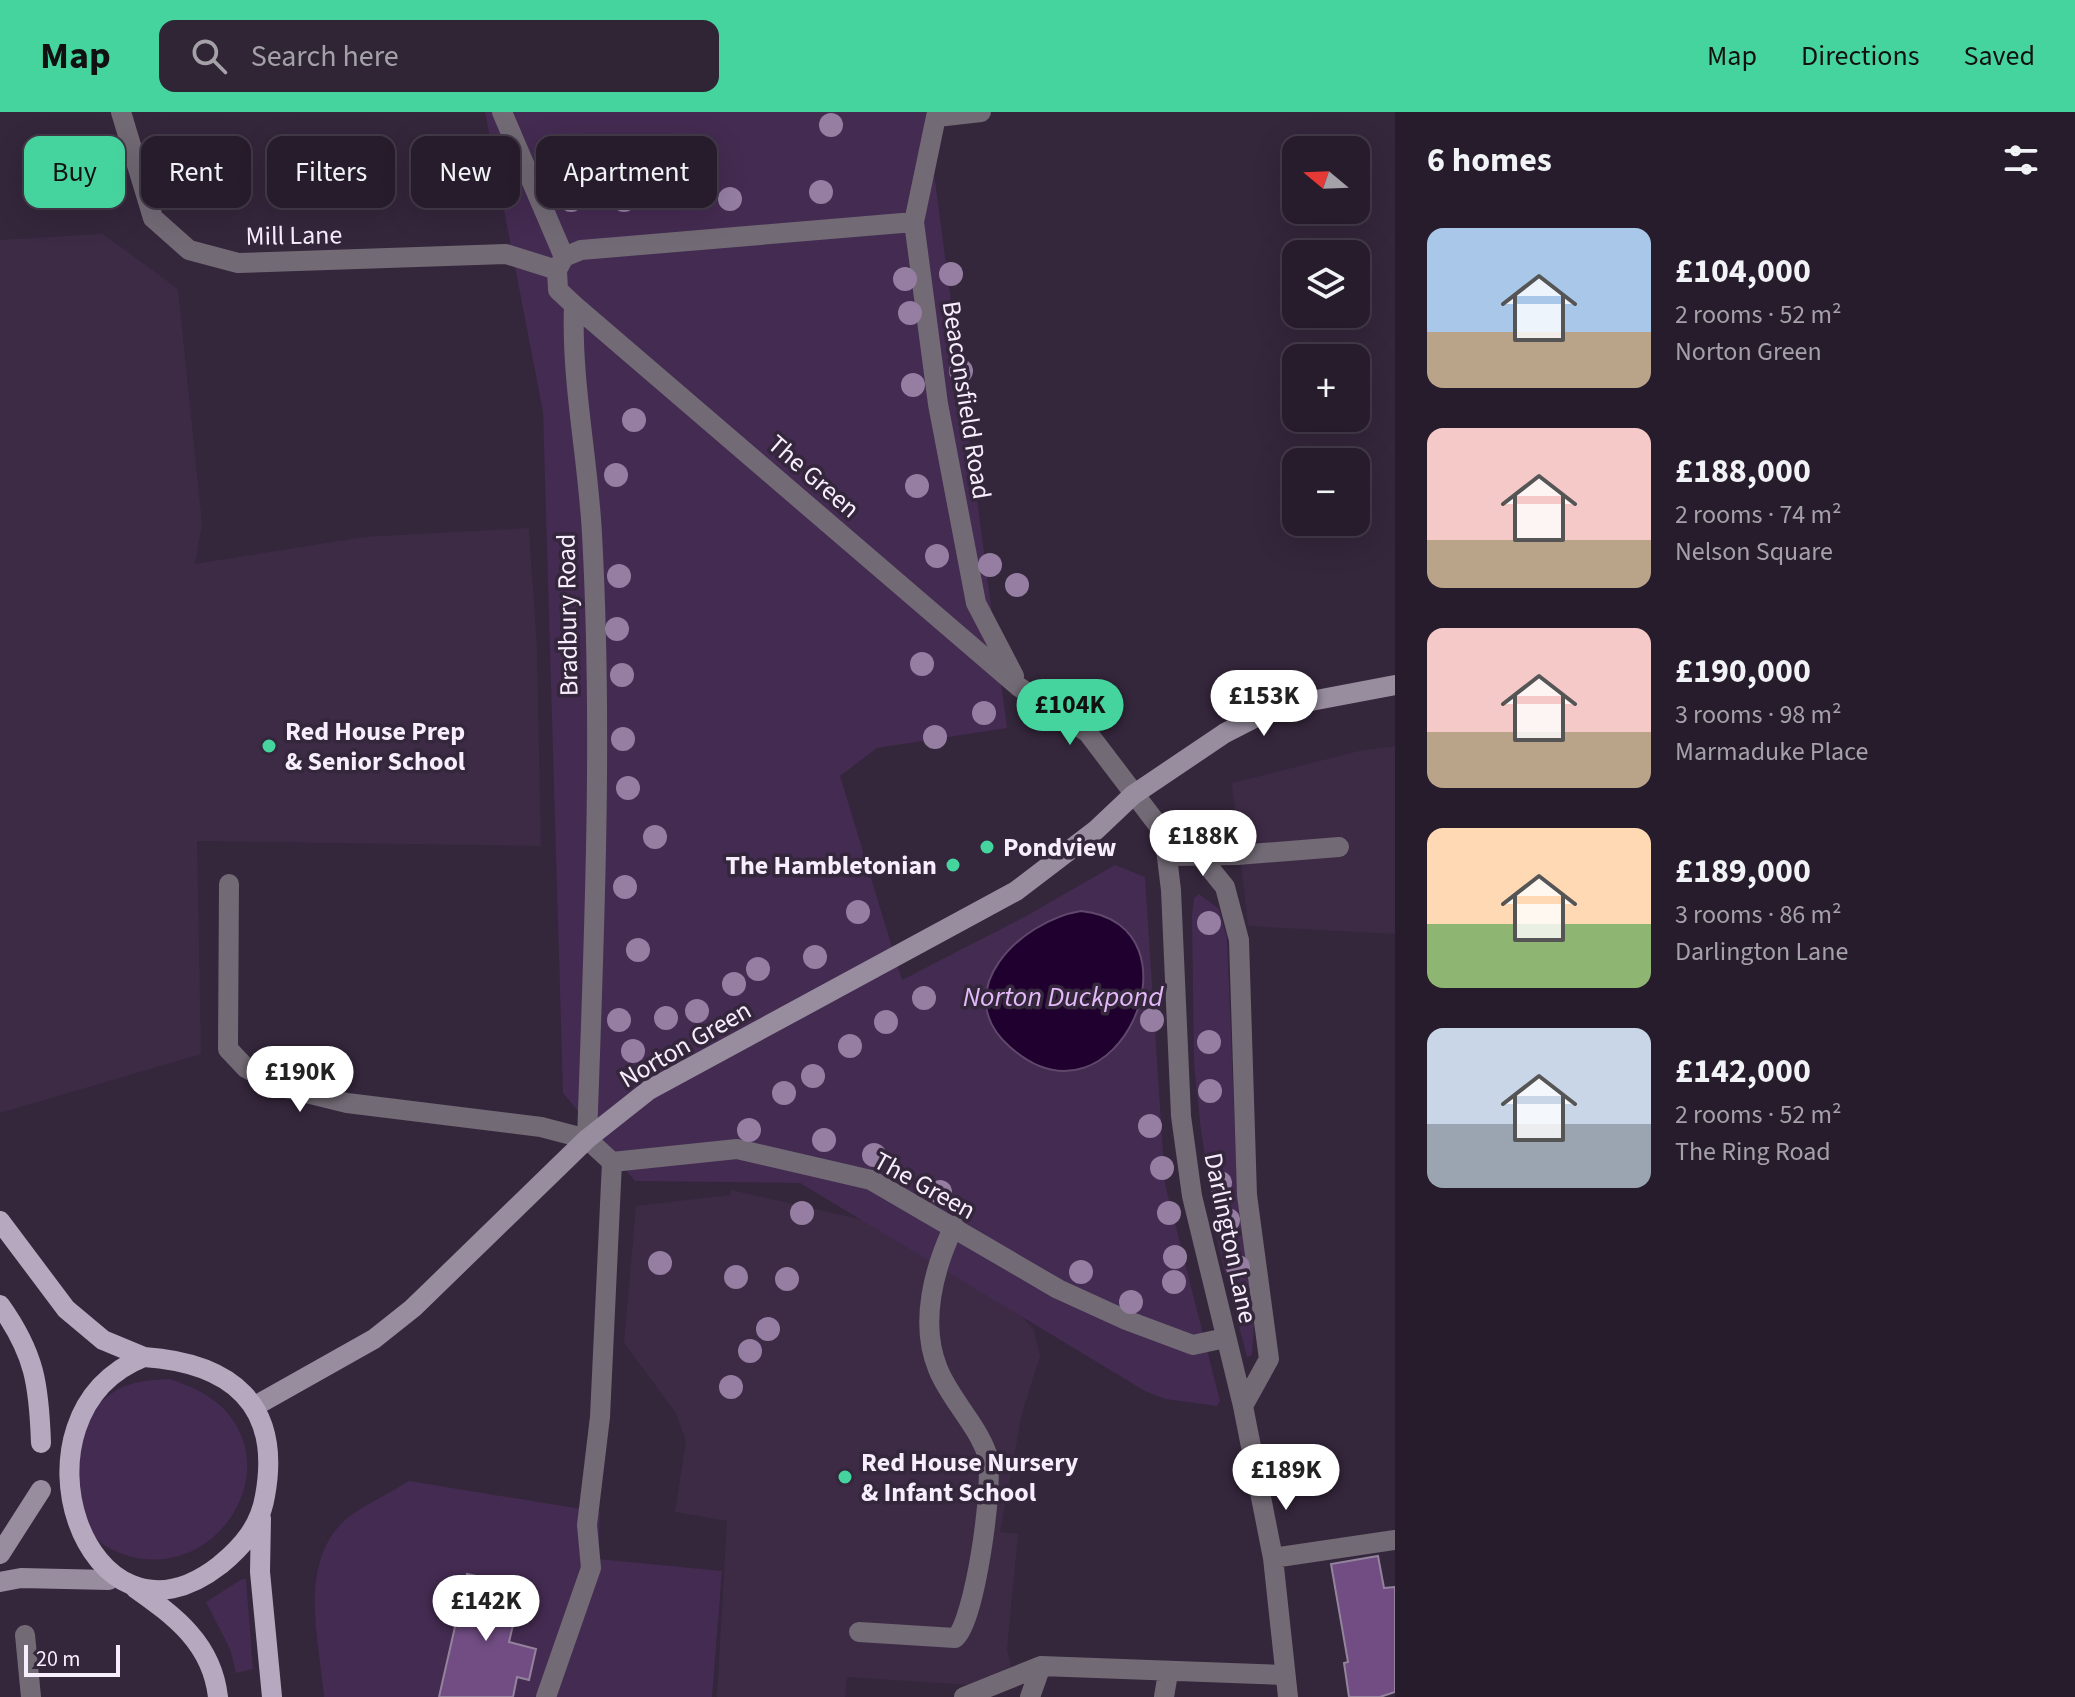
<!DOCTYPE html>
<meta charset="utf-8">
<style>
:root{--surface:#271c2c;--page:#2f2534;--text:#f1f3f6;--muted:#a4a1a9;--line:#433a48;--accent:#46d49e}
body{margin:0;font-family:"Source Sans 3",sans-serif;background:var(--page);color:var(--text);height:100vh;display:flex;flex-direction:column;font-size:30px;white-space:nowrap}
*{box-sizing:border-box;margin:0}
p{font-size:26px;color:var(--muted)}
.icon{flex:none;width:44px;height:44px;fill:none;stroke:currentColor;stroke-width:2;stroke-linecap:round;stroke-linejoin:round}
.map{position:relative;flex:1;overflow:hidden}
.sheet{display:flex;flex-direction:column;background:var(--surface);width:680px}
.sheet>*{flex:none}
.guide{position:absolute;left:24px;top:24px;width:760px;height:72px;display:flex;gap:16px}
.needle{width:52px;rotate:289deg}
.controls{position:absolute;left:1282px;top:24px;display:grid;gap:16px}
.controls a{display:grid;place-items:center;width:88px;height:88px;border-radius:16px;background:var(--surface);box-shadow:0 8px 32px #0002,0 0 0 2px var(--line);font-size:40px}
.scale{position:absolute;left:24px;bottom:20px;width:96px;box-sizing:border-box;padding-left:8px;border:4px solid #f7eefd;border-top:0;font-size:22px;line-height:28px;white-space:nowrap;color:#f7eefd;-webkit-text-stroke:6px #34263b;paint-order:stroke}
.price{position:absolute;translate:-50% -68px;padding:0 18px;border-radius:28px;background:#fff;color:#222;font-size:26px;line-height:52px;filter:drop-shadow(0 2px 4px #0008)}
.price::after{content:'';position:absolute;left:50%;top:48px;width:24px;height:18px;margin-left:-12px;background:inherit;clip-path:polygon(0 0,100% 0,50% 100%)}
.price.active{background:var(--accent);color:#111}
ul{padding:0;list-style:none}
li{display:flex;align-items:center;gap:24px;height:200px;padding:0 32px}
li span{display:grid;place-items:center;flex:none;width:224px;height:160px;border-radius:16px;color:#555}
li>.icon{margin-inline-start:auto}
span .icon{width:96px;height:96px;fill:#fffc;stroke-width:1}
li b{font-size:34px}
h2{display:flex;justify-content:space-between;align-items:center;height:96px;padding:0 32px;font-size:34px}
.chip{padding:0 28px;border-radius:16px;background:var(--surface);box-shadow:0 8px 32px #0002,0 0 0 2px var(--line);font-size:28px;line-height:72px}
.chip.active{background:var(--accent);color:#111}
header{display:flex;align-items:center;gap:48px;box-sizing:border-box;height:112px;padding:0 40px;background:var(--accent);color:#111}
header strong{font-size:38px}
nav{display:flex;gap:44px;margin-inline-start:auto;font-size:28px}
.search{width:560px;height:72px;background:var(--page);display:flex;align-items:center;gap:20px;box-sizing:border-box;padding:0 28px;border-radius:16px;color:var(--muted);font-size:30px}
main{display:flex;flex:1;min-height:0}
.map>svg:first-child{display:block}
.built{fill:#3d2b46}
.green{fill:#442b51}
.water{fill:#20002e;stroke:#60476c;stroke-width:2}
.building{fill:#714d83;stroke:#94839d;stroke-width:2}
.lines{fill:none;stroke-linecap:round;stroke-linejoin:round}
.lane{stroke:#726a75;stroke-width:20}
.street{stroke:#726a75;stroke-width:20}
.secondary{stroke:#988d9f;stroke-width:20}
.primary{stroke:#b6a8bf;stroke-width:20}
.tree{fill:#957ea2}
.poi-dot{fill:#46d49e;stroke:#34263b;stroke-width:3}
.labels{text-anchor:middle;stroke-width:7;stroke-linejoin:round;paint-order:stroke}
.street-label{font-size:26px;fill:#f7eefd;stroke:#34263b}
.poi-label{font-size:26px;font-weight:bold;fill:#f7eefd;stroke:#34263b;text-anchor:start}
.water-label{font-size:28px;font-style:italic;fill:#e3b9f9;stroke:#34263b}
</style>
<header>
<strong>Map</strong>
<div class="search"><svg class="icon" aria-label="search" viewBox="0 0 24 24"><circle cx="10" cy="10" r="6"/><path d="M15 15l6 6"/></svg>Search here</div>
<nav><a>Map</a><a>Directions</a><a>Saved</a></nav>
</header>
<main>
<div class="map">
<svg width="1395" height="1585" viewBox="0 0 1395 1585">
<rect width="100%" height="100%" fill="#34263b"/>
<path class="built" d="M103 122 178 177 202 412 195 452 364 425 529 416 537 539 541 734 197 729 201 942 0 1001V128Z
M1395 634V822L1248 814 1232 671 1359 639Z
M731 1078 899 1116 1016 1198 1034 1218 1040 1244 1022 1301 1000 1420 1018 1422 1007 1537 1016 1576 847 1565 845 1585H717L727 1409 675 1400 686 1329 676 1301 624 1231 636 1094 730 1083Z"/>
<path class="green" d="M485 0H926L1007 616 877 636 840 664 902 868 1028 803 1115 753 1145 765 1165 1072 1220 1289 1217 1294 1165 1287 1145 1279 800 1071 635 1069 563 981 543 300Z
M1199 782 1219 797 1227 826 1237 1073 1254 1212 1252 1243 1247 1245 1219 1137 1201 1019 1194 952 1192 803 1194 786Z
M170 1267C190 1274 207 1281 223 1296 282 1356 224 1456 144 1447 123 1445 100 1434 86 1417 76 1404 72 1346 69 1327 103 1286 113 1268 170 1267Z
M409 1369 600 1400 598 1447 722 1459 712 1585H324C319 1526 296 1446 350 1404 368 1391 390 1381 409 1369Z
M242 1467H246L253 1557 236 1561 230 1537 206 1490Z"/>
<path class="water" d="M1081 799C1209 812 1117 1030 1010 935 947 880 1020 809 1081 799Z"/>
<path class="building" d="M1378 1444 1384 1476 1395 1475V1580L1380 1585H1349L1344 1551 1348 1550 1331 1452Z
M467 1462 522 1474 509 1530 536 1537 529 1568 517 1565 513 1585H439Z"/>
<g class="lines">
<path class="lane" d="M1237 743 1339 735
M859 1520 955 1526C975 1510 995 1368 987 1342 976 1311 950 1287 938 1257 919 1211 934 1156 954 1114
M546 1585 591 1456 587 1413 600 1305 612 1050
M964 1585 1041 1554 1284 1563
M1030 1585 1041 1554
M1164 1585 1168 1561"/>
<path class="street" d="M121 0 153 106 189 138 238 151 506 142 557 158
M502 0 564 145
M937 0 914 110 938 292 976 491 1014 564
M937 5 981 0
M564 145 557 158 558 178 574 193C571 270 588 345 592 422 603 623 594 826 587 1027
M564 145 581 138 914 110
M574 193 1019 575 1088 621 1164 721 1171 778 1181 1004 1192 1084 1243 1294 1273 1446 1288 1585
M1169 744 1237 743
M1200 744 1225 775 1239 828 1247 1083 1269 1247 1243 1294
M229 772 228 937 246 956 278 974 347 991 541 1015 587 1027 612 1050 737 1037 871 1068 1058 1177 1126 1208 1193 1233 1225 1226
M1273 1446 1395 1428
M25 1523 31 1585"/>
<path class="secondary" d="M255 1294 374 1227 413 1196 587 1027 649 978 1016 779 1096 718 1133 683 1225 621 1274 596 1395 573
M0 1442 41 1378
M0 1470 21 1466 109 1468"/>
<path class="primary" d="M0 1109 66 1197 103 1228 144 1245
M0 1193C35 1242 39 1273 41 1331
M144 1245C231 1251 282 1292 265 1384 260 1414 243 1434 220 1453 86 1558 0 1302 144 1245Z
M261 1406 260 1460 272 1585
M135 1476C176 1505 212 1532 218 1585"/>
</g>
<g class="tree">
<circle cx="831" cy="13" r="12"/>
<circle cx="553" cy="48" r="12"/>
<circle cx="669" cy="53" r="12"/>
<circle cx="821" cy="80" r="12"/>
<circle cx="730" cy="87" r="12"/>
<circle cx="571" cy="88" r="12"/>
<circle cx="624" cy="88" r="12"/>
<circle cx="951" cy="162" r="12"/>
<circle cx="905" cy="167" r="12"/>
<circle cx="910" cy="201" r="12"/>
<circle cx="961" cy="259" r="12"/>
<circle cx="913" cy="273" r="12"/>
<circle cx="634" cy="308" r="12"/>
<circle cx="616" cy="363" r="12"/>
<circle cx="917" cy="374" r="12"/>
<circle cx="937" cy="444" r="12"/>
<circle cx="990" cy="453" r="12"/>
<circle cx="619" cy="464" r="12"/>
<circle cx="1017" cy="473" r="12"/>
<circle cx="617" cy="517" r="12"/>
<circle cx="922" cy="552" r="12"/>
<circle cx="622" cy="563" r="12"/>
<circle cx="984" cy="601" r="12"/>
<circle cx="935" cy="625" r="12"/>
<circle cx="623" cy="627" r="12"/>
<circle cx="628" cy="676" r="12"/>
<circle cx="655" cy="725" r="12"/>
<circle cx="625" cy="775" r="12"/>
<circle cx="858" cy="800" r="12"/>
<circle cx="1209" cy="811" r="12"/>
<circle cx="638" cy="838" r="12"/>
<circle cx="815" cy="845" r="12"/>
<circle cx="758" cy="857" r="12"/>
<circle cx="734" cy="872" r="12"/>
<circle cx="924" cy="886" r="12"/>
<circle cx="697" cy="899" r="12"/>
<circle cx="666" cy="906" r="12"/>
<circle cx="619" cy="908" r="12"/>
<circle cx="1152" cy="908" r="12"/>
<circle cx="886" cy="910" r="12"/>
<circle cx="1209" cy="930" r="12"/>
<circle cx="850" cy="934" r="12"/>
<circle cx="633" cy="939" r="12"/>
<circle cx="813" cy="964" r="12"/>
<circle cx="1210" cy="979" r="12"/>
<circle cx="784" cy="981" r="12"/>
<circle cx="1150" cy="1014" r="12"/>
<circle cx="749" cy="1018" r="12"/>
<circle cx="824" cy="1028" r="12"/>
<circle cx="874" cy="1043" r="12"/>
<circle cx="1162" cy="1056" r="12"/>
<circle cx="1220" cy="1071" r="12"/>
<circle cx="940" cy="1080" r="12"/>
<circle cx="802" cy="1101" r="12"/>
<circle cx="1169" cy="1101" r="12"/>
<circle cx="1228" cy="1108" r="12"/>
<circle cx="1175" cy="1145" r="12"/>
<circle cx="660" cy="1151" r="12"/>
<circle cx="1238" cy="1155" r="12"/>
<circle cx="1081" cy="1160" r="12"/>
<circle cx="736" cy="1165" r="12"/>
<circle cx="787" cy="1167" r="12"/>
<circle cx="1174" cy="1170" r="12"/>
<circle cx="1131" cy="1190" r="12"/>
<circle cx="768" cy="1217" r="12"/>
<circle cx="750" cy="1239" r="12"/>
<circle cx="731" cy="1275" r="12"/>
</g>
<g class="poi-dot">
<circle cx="269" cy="634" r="8"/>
<circle cx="987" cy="735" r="8"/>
<circle cx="953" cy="753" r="8"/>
<circle cx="845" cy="1365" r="8"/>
</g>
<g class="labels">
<g class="street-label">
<text transform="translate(294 123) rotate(-1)" y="9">Mill Lane</text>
<text transform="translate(967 288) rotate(81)" y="9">Beaconsfield Road</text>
<text transform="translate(814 364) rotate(41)" y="9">The Green</text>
<text transform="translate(567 503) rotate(-91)" y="9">Bradbury Road</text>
<text transform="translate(685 932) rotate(-30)" y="9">Norton Green</text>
<text transform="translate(925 1073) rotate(29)" y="9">The Green</text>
<text transform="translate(1231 1126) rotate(78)" y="9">Darlington Lane</text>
</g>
<g class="poi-label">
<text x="285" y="628">Red House Prep<tspan x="285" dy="30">&amp; Senior School</tspan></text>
<text x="1003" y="744">Pondview</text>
<text x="937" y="762" text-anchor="end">The Hambletonian</text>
<text x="861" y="1359">Red House Nursery<tspan x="861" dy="30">&amp; Infant School</tspan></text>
</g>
<g class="water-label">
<text x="1063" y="894">Norton Duckpond</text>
</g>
</g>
</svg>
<div class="controls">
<a><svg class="needle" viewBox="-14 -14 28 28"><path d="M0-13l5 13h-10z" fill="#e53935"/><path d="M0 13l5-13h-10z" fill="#a4a1a9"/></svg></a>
<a><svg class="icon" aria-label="layers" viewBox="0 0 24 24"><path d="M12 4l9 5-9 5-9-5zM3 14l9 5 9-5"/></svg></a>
<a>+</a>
<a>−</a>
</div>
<div class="scale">20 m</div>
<b class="price" style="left:1264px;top:626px">£153K</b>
<b class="price active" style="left:1070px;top:635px">£104K</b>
<b class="price" style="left:1203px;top:766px">£188K</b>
<b class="price" style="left:300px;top:1002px">£190K</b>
<b class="price" style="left:1286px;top:1400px">£189K</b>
<b class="price" style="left:486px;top:1531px">£142K</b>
<div class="guide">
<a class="chip active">Buy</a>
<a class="chip">Rent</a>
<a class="chip">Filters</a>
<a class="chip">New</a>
<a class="chip">Apartment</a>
</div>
</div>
<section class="sheet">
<h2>6 homes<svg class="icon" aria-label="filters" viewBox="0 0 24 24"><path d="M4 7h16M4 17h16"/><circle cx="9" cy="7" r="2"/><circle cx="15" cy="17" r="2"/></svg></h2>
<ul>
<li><span style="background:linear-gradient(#a9c7e8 65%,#b9a48a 0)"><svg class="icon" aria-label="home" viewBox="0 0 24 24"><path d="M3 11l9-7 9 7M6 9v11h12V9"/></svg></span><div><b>£104,000</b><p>2 rooms · 52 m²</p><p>Norton Green</p></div></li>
<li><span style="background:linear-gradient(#f6c9c9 70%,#b9a48a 0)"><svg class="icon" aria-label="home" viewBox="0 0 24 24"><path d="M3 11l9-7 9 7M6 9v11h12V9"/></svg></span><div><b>£188,000</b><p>2 rooms · 74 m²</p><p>Nelson Square</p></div></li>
<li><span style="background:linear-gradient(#f6c9c9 65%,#b9a48a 0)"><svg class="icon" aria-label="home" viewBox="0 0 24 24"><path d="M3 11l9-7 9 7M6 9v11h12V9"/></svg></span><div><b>£190,000</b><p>3 rooms · 98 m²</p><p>Marmaduke Place</p></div></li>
<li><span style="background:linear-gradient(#ffd9b3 60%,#8fb573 0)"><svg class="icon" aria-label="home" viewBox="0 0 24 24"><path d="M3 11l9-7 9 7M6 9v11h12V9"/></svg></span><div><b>£189,000</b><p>3 rooms · 86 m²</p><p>Darlington Lane</p></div></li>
<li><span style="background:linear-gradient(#c9d6e8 60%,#9aa5b1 0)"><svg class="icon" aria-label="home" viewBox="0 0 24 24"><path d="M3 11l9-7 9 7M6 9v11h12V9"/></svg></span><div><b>£142,000</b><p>2 rooms · 52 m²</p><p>The Ring Road</p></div></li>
</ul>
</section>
</main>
